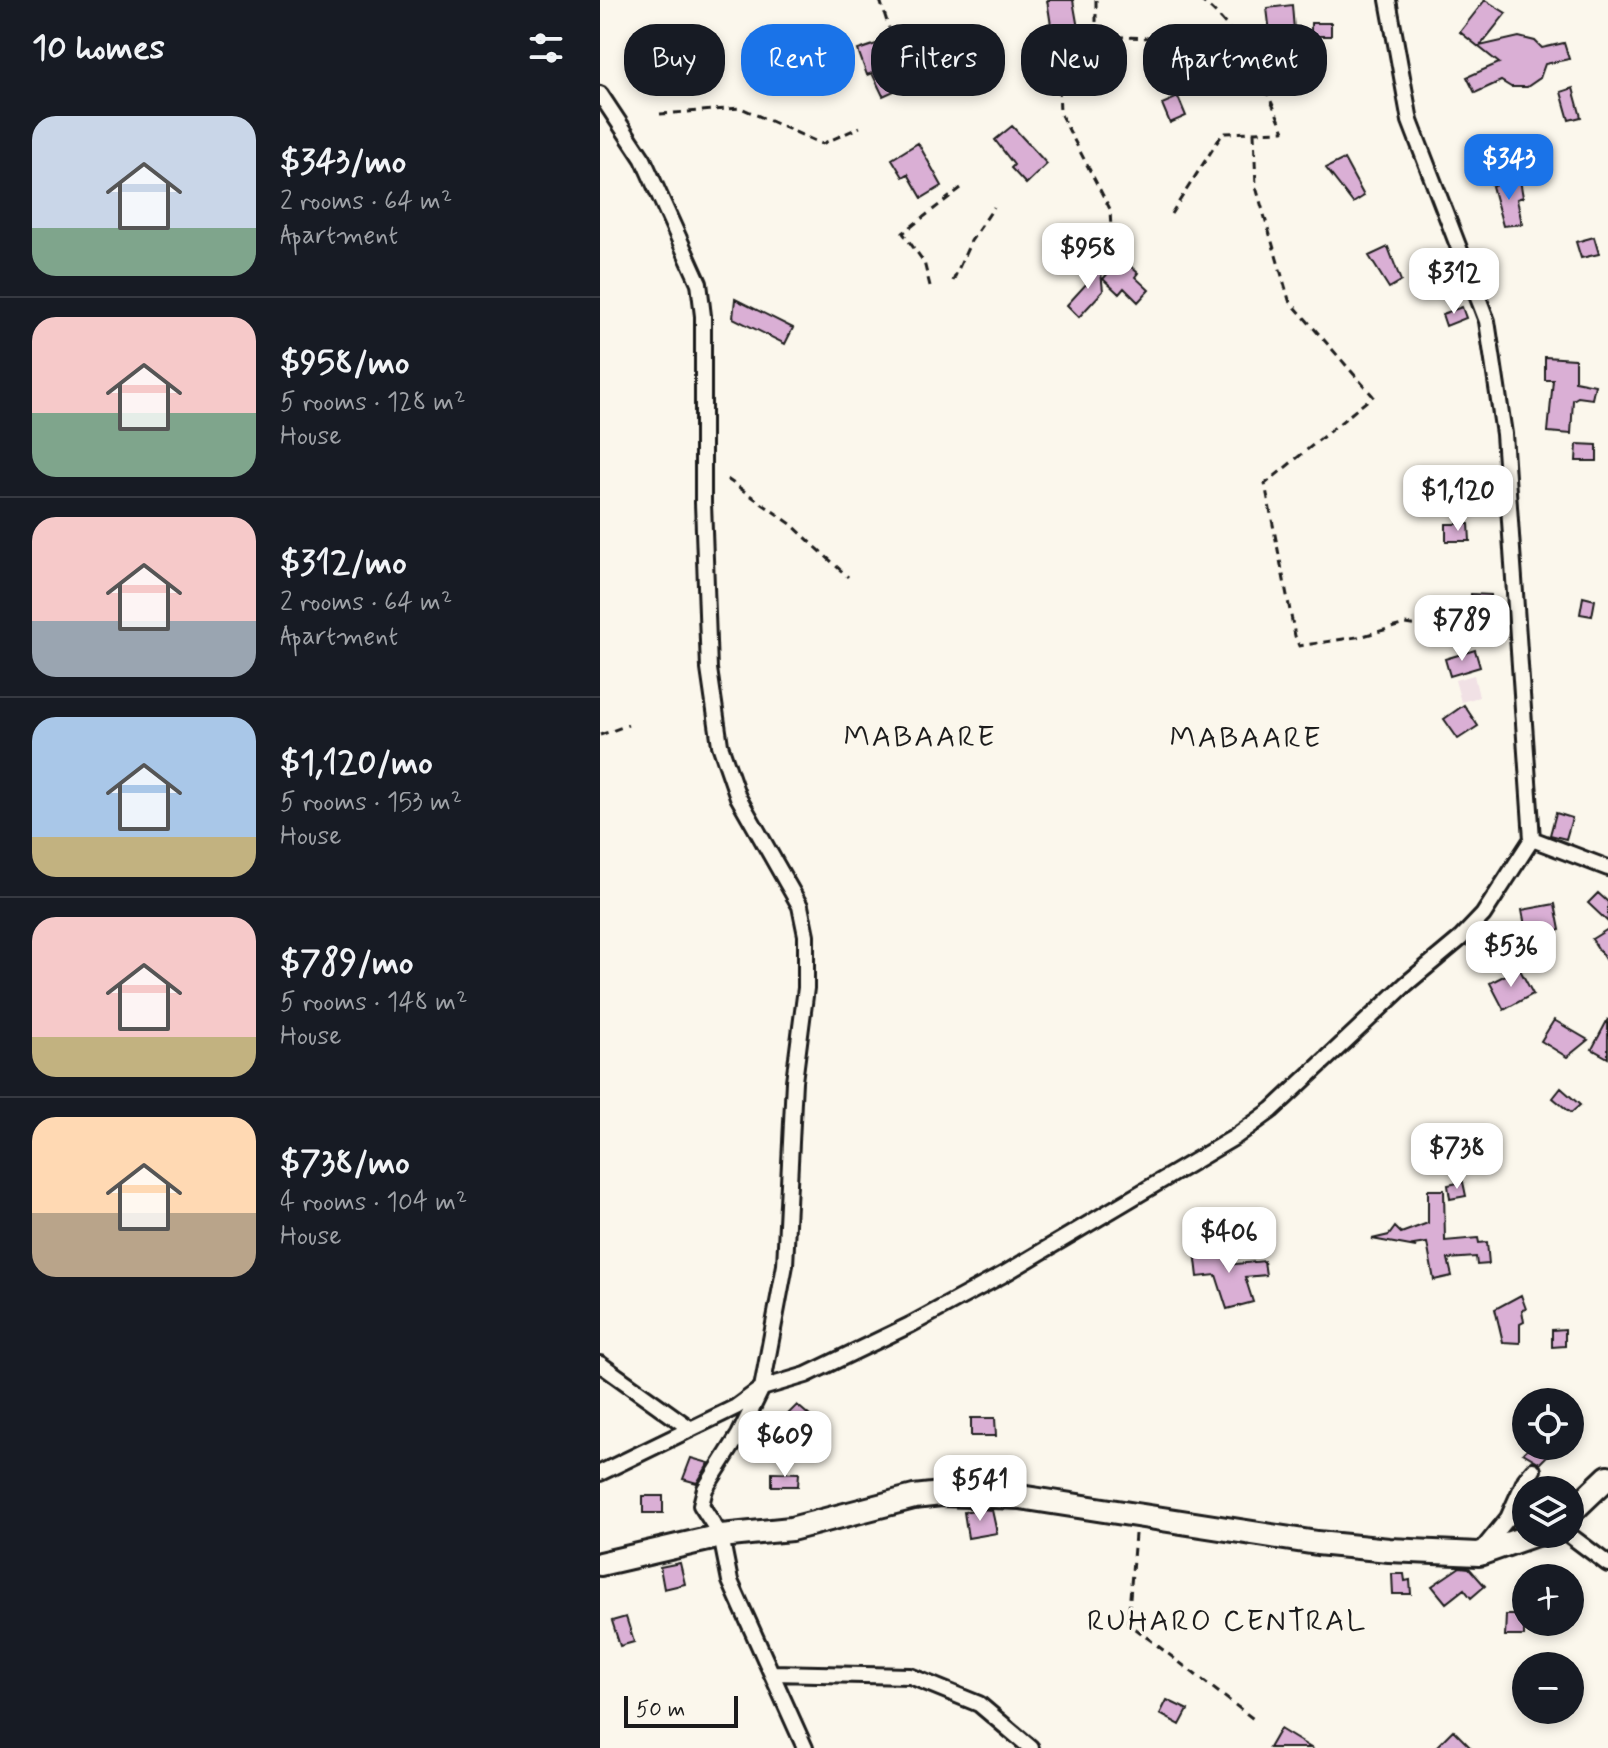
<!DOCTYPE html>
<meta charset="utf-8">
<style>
:root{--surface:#171b24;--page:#242831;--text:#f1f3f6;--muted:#9ea1a6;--line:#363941;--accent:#1a73e8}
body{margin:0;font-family:Mynerve,sans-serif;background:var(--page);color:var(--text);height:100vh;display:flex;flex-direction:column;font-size:30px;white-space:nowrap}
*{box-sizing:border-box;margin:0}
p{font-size:26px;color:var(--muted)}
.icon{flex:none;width:44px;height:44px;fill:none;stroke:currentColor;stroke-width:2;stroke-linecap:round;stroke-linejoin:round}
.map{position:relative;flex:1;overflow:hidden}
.side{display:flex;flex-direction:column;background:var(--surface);width:600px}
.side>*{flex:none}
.guide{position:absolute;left:24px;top:24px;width:760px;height:72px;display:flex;gap:16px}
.tools{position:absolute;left:912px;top:1388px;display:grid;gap:16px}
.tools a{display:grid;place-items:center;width:72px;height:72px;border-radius:50%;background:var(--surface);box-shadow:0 4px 12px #0003;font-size:40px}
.scale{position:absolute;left:24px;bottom:20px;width:114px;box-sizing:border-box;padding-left:8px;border:4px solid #1c1c1c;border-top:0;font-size:22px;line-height:28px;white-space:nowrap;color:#1c1c1c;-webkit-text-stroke:6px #fbf7ec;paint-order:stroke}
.price{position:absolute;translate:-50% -68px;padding:0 18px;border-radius:16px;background:#fff;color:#222;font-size:26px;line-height:52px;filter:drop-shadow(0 2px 4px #0008)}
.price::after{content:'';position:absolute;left:50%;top:48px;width:24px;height:18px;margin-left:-12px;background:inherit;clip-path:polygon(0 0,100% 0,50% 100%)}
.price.active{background:var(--accent);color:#fff}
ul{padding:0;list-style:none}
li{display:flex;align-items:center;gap:24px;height:200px;padding:0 32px}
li+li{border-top:2px solid var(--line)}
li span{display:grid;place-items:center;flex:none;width:224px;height:160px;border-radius:24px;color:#555}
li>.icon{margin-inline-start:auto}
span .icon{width:96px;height:96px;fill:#fffc;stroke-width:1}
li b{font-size:34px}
h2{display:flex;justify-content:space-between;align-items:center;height:96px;padding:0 32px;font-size:34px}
.pill{padding:0 28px;border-radius:32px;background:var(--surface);box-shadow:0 4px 12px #0003;font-size:28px;line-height:72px}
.pill.active{background:var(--accent);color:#fff}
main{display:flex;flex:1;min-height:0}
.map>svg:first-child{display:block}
.built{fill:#f1e1e5}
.building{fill:#daafd5;stroke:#1c1c1c;stroke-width:2}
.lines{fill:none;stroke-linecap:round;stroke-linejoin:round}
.street-casing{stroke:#1c1c1c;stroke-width:20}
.secondary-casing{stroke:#1c1c1c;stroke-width:28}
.path{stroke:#1c1c1c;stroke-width:3;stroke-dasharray:8 6;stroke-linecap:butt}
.street{stroke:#fbf7ec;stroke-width:14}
.secondary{stroke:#fbf7ec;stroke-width:22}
.labels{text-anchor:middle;stroke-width:6;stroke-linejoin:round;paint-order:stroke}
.quarter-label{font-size:30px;letter-spacing:2px;fill:#1c1c1c;stroke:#fbf7ec}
</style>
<main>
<section class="side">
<h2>10 homes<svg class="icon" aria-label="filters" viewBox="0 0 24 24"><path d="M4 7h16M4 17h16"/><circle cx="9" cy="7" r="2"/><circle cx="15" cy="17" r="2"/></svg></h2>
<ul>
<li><span style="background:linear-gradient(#c9d6e8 70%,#7fa58c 0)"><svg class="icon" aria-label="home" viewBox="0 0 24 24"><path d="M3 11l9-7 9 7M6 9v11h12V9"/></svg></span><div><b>$343/mo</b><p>2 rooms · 64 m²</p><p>Apartment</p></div></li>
<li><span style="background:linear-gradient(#f6c9c9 60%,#7fa58c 0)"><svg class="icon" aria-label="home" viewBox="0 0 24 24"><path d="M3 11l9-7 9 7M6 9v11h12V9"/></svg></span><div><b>$958/mo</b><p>5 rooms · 128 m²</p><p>House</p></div></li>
<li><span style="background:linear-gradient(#f6c9c9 65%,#9aa5b1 0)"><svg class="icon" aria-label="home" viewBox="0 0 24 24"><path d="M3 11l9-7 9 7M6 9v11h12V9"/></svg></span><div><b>$312/mo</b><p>2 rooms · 64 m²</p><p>Apartment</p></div></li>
<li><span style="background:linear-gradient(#a9c7e8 75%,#c2b280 0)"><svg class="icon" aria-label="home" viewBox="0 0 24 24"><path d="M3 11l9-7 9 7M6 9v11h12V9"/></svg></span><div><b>$1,120/mo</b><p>5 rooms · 153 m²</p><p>House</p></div></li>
<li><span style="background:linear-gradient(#f6c9c9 75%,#c2b280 0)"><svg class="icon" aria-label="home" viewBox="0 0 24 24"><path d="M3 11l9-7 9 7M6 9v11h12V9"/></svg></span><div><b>$789/mo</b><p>5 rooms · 148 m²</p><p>House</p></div></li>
<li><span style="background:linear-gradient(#ffd9b3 60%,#b9a48a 0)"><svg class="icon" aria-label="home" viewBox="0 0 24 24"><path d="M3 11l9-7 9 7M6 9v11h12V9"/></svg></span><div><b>$738/mo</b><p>4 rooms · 104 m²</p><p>House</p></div></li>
</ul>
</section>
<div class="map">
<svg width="1008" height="1748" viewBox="0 0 1008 1748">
<rect width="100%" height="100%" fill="#fbf7ec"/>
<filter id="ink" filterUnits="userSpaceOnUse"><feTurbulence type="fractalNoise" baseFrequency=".0125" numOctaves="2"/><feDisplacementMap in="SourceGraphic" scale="16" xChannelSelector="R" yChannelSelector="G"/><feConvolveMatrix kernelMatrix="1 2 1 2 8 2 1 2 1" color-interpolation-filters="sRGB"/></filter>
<g filter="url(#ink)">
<path class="built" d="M874 675 879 697 861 702 855 680Z"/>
<path class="building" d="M447 0H473L479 34 453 38Z
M885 0 906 13 880 46 919 37 935 41 942 48 964 43 969 59 945 64 940 78 927 87H911L901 81 875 93 867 77 899 63 860 32Z
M692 5 694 30 670 33 667 8Z
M711 23H731V36H711Z
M288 40 297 65 285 69 294 91 283 96 272 73 267 75 258 50Z
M973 88 981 117 969 120 961 92Z
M578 97 586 116 570 123 562 104Z
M412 126 447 164 426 184 411 168 414 165 395 140Z
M318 143 342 186 322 198 308 174 303 177 292 159Z
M744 159 764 196 753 203 726 168Z
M920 180 923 197 917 199 922 224 903 226 892 186Z
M994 237 999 254 981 258 976 242Z
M788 247 801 281 789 288 769 256Z
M835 255 845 274 833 280 824 261Z
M521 258 538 273 535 277 549 290 538 302 524 288 519 294 503 279Z
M500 263 503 291 479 317 467 305 489 281 487 264Z
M135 299 193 328 185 344 133 318Z
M862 307 866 318 846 326 842 314Z
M945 357 975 359V381L995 385 992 399 978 397 973 400 971 434 948 432 953 380H945Z
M977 444 997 445V461H976Z
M846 524H869L870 541H846Z
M871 594 891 595 890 628 870 618Z
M983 597 995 600 992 616 980 614Z
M875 650 880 667 850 676 845 659Z
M864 705 878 726 858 739 844 719Z
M956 813 972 818 966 839 950 835Z
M998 893 1008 902V922L988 903Z
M955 904 960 930 927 936 922 910Z
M1008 929V964L992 939Z
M919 968 933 994 904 1010 890 983Z
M1008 1019V1058L992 1049Z
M954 1020 988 1040 967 1057 941 1041Z
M961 1088 980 1105 971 1113 953 1098Z
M863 1182 866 1196 850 1199 848 1185Z
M828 1190H844L845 1241 878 1238 879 1243 887 1242 889 1264 877 1265 876 1257 848 1259 852 1276 834 1280 827 1243 813 1245 816 1247 772 1239 789 1235 795 1227 801 1233 828 1223Z
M625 1247 627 1265 664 1261 666 1275 645 1277 653 1302 627 1309 616 1275 598 1277 595 1251Z
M921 1295 926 1309 922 1310 924 1322 920 1324V1343L903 1342 895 1309Z
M965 1329V1346L952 1347V1330Z
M197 1405 211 1417 186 1450 169 1441 179 1423Z
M371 1418H395L396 1436H371Z
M930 1446H957L940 1463 923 1453Z
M91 1458 109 1463 97 1483 83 1479Z
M172 1472 199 1473 198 1486H172Z
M43 1496H63V1513H43Z
M379 1509 392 1510 397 1533 368 1538 364 1512Z
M80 1563 85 1584 64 1589 60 1567Z
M860 1567 869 1568 885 1586 871 1598 864 1589 846 1603 832 1586Z
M792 1574H804L805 1581 810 1580 811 1594H793Z
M906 1615H924V1636H905Z
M26 1617 34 1642 20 1646 12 1621Z
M567 1700 588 1710 580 1725 560 1714Z
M680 1729 711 1748H669Z
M853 1730 871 1748H835Z"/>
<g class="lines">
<g class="street-casing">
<path id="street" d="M0 94 43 159 99 283 103 316V503L109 669 120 745 138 797 200 906 206 935V988L194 1081 185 1265 162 1388 139 1435 105 1489 101 1505 121 1536 130 1581 205 1748
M932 839 1008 868
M0 1364 88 1427
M0 1473 136 1407 162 1388 206 1375 310 1325 404 1274 635 1137 672 1110 806 984 861 938 883 915 932 839 904 434 887 321 810 121 788 0
M968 1534 1008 1564
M882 1550 908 1518 925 1480 933 1470
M172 1673 310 1676 379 1704 431 1748"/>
</g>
<g class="secondary-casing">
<path id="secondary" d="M970 1513 1008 1477
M0 1564 121 1536 191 1529 314 1497 341 1494 420 1497 717 1543 789 1550 879 1554 936 1534"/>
</g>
<path class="path" d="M280 0 289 28
M496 0V36L576 39
M458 59 460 113 510 209 512 251
M60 114 141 108 222 144 260 127
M654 132 656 187 689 300 773 396 665 484 695 636 699 646 763 636 805 624 842 630 849 646
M571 214 623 133 684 131C665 86 640 29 600 0
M353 281 371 241 394 207
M330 286 324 262 303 233 361 188
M127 479 191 524 248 577
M0 735 28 725
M535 1534 528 1623 656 1721"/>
<use href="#street" class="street"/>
<use href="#secondary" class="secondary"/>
</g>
</g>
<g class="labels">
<g class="quarter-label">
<text x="320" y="746">MABAARE</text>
<text x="646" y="747">MABAARE</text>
<text x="627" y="1630">RUHARO CENTRAL</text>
</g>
</g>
</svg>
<div class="tools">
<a><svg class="icon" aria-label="locate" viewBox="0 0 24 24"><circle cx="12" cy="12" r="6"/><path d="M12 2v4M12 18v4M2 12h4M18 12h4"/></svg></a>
<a><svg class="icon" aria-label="layers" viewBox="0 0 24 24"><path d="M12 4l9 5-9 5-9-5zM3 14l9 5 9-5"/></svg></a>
<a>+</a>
<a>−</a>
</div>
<div class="scale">50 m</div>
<b class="price active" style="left:909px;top:202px">$343</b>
<b class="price" style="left:488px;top:291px">$958</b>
<b class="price" style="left:854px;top:316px">$312</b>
<b class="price" style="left:858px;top:533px">$1,120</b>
<b class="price" style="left:862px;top:663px">$789</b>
<b class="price" style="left:911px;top:989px">$536</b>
<b class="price" style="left:857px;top:1191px">$738</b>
<b class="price" style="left:629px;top:1275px">$406</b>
<b class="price" style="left:185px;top:1479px">$609</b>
<b class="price" style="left:380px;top:1523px">$541</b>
<div class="guide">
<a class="pill">Buy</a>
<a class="pill active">Rent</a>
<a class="pill">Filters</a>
<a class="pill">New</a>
<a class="pill">Apartment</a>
</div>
</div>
</main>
